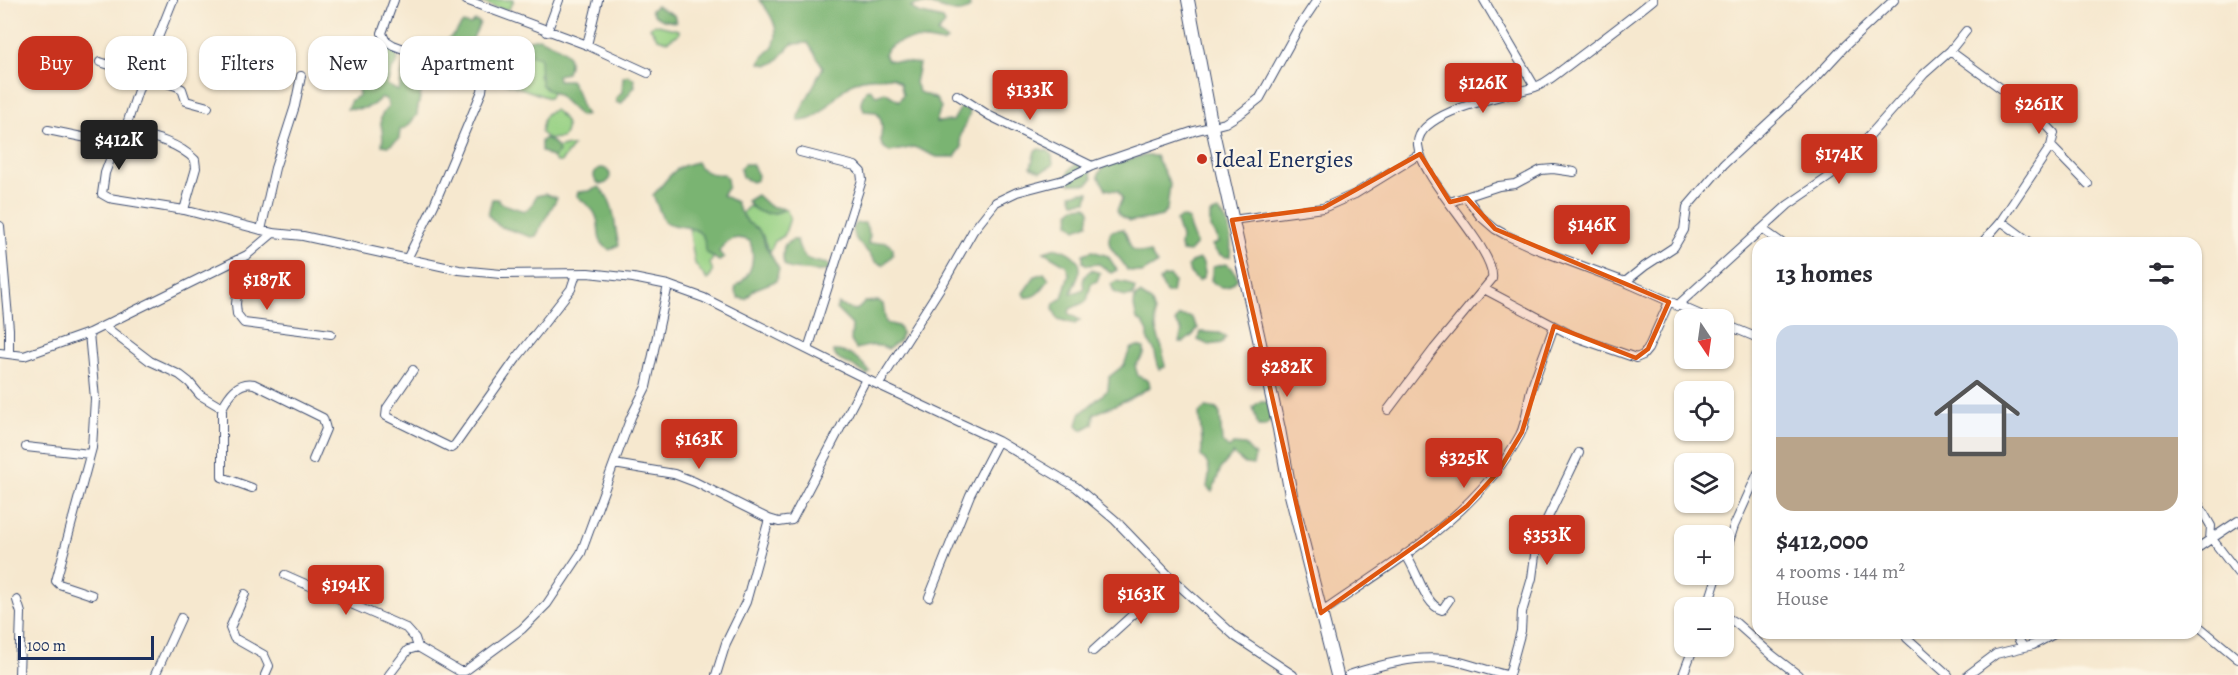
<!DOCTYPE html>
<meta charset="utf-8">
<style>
:root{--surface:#fff;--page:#f7f7f7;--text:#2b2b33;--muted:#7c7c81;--accent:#c8321e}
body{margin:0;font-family:Alegreya,serif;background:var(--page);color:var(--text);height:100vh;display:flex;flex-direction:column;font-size:22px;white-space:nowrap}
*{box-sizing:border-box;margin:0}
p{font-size:20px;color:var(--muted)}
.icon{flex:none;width:33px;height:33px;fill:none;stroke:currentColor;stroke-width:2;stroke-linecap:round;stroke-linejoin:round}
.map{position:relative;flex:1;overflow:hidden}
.side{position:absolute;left:1752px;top:237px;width:450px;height:402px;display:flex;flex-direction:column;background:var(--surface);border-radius:18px;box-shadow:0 2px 4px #0004}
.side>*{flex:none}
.top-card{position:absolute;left:18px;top:36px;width:570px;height:54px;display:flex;gap:12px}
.needle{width:39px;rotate:167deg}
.buttons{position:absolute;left:1674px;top:309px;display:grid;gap:12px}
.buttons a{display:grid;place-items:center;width:60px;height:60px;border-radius:12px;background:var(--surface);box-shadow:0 2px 4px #0004;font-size:30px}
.scale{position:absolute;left:18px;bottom:15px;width:136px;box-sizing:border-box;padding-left:6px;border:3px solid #1b2f5e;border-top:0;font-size:16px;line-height:21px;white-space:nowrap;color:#1b2f5e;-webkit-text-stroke:4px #fcf5e5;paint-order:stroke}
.price{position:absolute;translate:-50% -51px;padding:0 14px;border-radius:6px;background:var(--accent);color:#fff;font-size:20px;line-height:39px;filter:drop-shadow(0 2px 3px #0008)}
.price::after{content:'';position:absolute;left:50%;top:36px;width:18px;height:14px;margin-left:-9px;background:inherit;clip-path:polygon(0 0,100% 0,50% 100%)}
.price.selected{background:#222;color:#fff}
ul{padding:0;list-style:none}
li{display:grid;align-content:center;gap:12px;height:318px;padding:0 24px}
li span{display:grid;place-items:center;height:186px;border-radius:18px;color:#555}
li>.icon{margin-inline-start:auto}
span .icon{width:108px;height:108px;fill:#fffc;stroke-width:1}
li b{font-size:26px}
h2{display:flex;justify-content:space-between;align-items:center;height:72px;padding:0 24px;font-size:26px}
.pill{padding:0 21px;border-radius:18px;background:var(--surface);box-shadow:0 2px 4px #0004;font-size:21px;line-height:54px}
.pill.selected{background:var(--accent);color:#fff}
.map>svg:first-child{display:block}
.green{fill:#99d285;stroke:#5a8072;stroke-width:1.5}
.forest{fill:#7ab472;stroke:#4a7268;stroke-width:1.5}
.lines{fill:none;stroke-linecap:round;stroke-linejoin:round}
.street-casing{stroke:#3c4b6f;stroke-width:10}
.secondary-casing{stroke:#3c4b6f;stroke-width:14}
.street{stroke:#fff;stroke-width:8}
.secondary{stroke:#fff;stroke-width:12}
.marked{fill:#de5710;fill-opacity:0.2;stroke:#de5710;stroke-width:4.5;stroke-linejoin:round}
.poi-dot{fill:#c8321e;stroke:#fcf5e5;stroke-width:2}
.labels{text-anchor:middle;stroke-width:4.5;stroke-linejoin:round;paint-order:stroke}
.poi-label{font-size:24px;fill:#1b2f5e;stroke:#fcf5e5;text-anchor:start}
</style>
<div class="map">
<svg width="2238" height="675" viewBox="0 0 2238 675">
<rect width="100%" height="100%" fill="#fcf5e5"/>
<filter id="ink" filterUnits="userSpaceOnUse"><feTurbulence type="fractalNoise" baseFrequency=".0167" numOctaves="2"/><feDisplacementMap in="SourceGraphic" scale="12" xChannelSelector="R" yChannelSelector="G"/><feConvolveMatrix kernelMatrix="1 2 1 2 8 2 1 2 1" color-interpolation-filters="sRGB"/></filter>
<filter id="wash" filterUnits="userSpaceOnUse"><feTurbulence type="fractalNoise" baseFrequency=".008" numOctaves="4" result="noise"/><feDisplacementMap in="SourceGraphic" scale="24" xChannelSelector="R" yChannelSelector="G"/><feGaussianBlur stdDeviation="1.35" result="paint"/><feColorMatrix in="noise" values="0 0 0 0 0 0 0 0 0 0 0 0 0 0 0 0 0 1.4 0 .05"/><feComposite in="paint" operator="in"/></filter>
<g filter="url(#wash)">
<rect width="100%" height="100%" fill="#f6e8cf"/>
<path class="green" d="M475 0H514L509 9H501Z
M654 24 679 30V34L667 41 658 38 650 28Z
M529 53 540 57 542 67 539 76 546 89 553 92 549 98 506 83 517 82 522 62Z
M554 110C564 117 571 126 562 138L549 139 541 133 543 120 547 113Z
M564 146H573L561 162H556L553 158 558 152 557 148Z
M749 206C764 214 770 216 786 209L790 218 784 236 775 241 770 252 758 229 748 223 742 213Z
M689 228C703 231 706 238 706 252L714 256 710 264C714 271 713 275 707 280L695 264Z"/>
<path class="forest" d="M759 0H969L970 8C954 20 938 2 921 4 917 4 914 6 911 7L918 13 943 19 945 24 937 33 947 40 943 43C925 39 895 35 884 54L888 60 919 64 915 83 919 92 936 99 941 107 936 122 953 121 961 107 970 111C968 125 956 133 962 147L955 157H937L914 147 890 152C873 142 885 135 881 121 881 118 878 115 876 112L864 111 861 101 866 90 870 89 876 95 885 92 899 101 903 94 900 83 892 77C882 78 868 77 859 80 833 90 826 121 799 121L798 116 823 67 808 43 792 44C781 54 776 70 760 63 762 54 771 52 774 44 781 29 769 11 759 0Z
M656 6 674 15 676 22C666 21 655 20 651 10Z
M475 21 480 23 473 38 480 49 471 53 461 62 450 61 430 54 431 49H437C442 43 447 40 453 35 458 32 459 27 463 23L470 25Z
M539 38C555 46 576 49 567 73L557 75 558 80H570C580 92 577 101 586 115L580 116 557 94 546 89 541 84 540 57 529 54 522 62 517 82 506 83 500 76C501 57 520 40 539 38Z
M381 45C392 47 395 49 398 61L391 71 387 85 398 91C404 80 397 70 410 60L420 63 425 67C425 84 418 99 417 115L407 127 400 130 399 139 389 146 382 145C386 125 373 122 388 107L387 100 381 97C372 109 361 110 347 108L351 100 359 96 358 87 360 82 366 80 373 86V74L364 54 366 48Z
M497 49 502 51C498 59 490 64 487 72L476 74 488 53Z
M628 75 634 79 635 86 621 104 616 102V98L622 92 623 77Z
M545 138C552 141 556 144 559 152L553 158 541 151V141Z
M1039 149 1049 151 1052 156 1053 165 1041 172 1031 167 1035 151Z
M1142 156H1156L1170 184 1167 210 1162 216 1148 219 1130 221 1120 216 1117 210 1122 199 1118 191 1106 189 1098 176 1103 167Z
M697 162C702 173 712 175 723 174L727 178 728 187 722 195 736 202 739 210 748 223 758 229 763 236 765 245 779 269 776 281 755 289 746 299 739 298 735 291 736 286C752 276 756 259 750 241 737 235 725 239 719 252L724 258 719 261 706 252C706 221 684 231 664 222L653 195C670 178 670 167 697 162Z
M744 164H752L758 175 757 180 752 182 742 177 740 168Z
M1077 164 1091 173 1092 178 1088 184H1070C1067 173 1067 170 1077 164Z
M594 176a8 8 0 1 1 16 0a8 8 0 1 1-16 0Z
M599 187C617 203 613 224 619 245L610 250C592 239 603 229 595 214 592 207 583 202 577 196L578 192 589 191Z
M1082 192H1089L1087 201 1074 202 1071 194Z
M546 194 557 198 536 236 531 237 499 226 488 215 492 199H498L500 203 524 211 531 207 536 196Z
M757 195 769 206 786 209C771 216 757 216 747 201Z
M1087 206 1090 211 1088 224 1076 229 1069 223 1070 211 1075 207Z
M1218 211C1231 222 1232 240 1230 257 1221 258 1216 253 1212 245L1218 243 1217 237 1210 228V214Z
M1181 217 1189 220 1190 229 1196 244 1189 252 1182 251 1180 247 1181 237 1176 221Z
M857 223H865L870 235 868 244 886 242 893 248V255L883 265 875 262C869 249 855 245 852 229Z
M1123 229C1135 248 1123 250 1150 253L1157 264 1142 273 1127 270C1121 255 1103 250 1111 231Z
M792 240H797C802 261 808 260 828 264L830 269C820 273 816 271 806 270 784 269 781 269 784 245Z
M1056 248C1067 250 1081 258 1080 270 1079 278 1073 286 1071 294L1084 289C1082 280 1083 276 1091 270L1100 273 1097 281 1091 284 1087 301 1070 309 1069 314 1080 320 1075 324 1058 319 1053 309 1054 303 1062 298 1069 274 1066 265 1044 252Z
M1092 251 1108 256 1117 270 1111 273 1099 264 1087 265 1083 262V254Z
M1200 259 1203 263 1205 273 1202 279 1198 281 1190 273 1188 266 1191 262Z
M1225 264 1232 268 1238 278C1229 289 1221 291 1211 280L1213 267Z
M1044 273 1049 279C1044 287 1036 299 1025 297L1023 293 1035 276Z
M1170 276 1174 282 1172 293H1166L1160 281 1163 277Z
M1116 281 1127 283 1135 288 1133 296 1125 297 1114 292 1111 284Z
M1140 294 1151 301 1155 312 1156 330 1162 348 1165 367 1159 369 1154 349 1148 341V332L1143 323 1137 320 1134 306 1135 297Z
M878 301 883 304 886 323 898 326 902 333 900 340 888 349C877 343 868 346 856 349L851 341 852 325 836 309 838 304 853 310 858 309 865 302Z
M1179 316 1191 317 1198 328 1193 335 1184 342H1179L1182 331 1175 322Z
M1201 332 1219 333 1226 337 1222 343 1209 345 1198 340Z
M1137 346 1144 348V355L1135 366 1138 376 1149 381 1150 387 1129 399 1094 414 1093 424 1082 430 1077 425 1080 414 1108 390 1109 377 1124 365 1130 349Z
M833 351C851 351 859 359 870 372L867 375C864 373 861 371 858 369 849 362 837 364 833 351Z
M1259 402H1268L1271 420 1265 426H1258L1253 407Z
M1206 407 1217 409 1220 414 1222 442 1229 448 1233 444 1245 445 1255 456 1253 465 1245 464 1233 454 1221 468 1212 492 1207 487C1210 475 1211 464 1201 456 1204 442 1200 427 1199 413Z"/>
</g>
<g filter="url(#ink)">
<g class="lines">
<g class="street-casing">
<path id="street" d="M173 0 143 75 125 130 116 144 105 173 102 194 109 198 184 210 273 233
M394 0 382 33 385 40 393 45 474 76 483 83 482 91 434 205 407 259
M466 0 587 45 648 73
M1484 0 1535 87
M547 32 559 0
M587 45 598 0
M1950 51 2036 114 2054 133 2051 146 2001 221 1982 243
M100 62 176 86 182 89 186 101 208 107
M957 95 990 116 1092 166
M48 130 116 144
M125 130C149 136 178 142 195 160L196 168 184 210
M2051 146 2088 184
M800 152 855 166 861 172 862 180 808 349
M1467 198 1480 216 1495 229 1506 235 1534 248 1625 282 1712 320
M1450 202 1499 186 1515 184 1541 170 1553 169 1574 172
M1232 220 1323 208 1355 194 1420 154
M2001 221 2031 243
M0 226 9 329V354
M1762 229 1782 243
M261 230 275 168 295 106 301 76
M241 258 236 304 237 314 244 323 331 334
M1625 282 1645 266 1674 247 1684 230 1687 207 1724 164 1809 85 1846 45 1894 0
M1484 289 1573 336 1636 358 1643 355 1648 349 1669 302
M1677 306 1788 205 1839 170 1924 74 1950 51 1966 31
M1724 324 1758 338
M104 326 150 361 180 375 189 382 200 395 222 408V477L252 488
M89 333 95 399 92 448 56 581 59 584 92 595
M0 353 24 356 89 333 247 255 273 233 303 236 459 270 501 274 588 273 633 278 668 285 704 298 866 379 998 441 1076 487 1115 520 1172 579 1236 637 1293 675
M413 370 387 408 386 416 451 448 455 445 516 359 571 289 576 274
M879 384 945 280 973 231 996 202 1017 192 1063 180 1092 166 1147 147 1194 131 1225 123 1241 113 1260 98 1299 27 1317 0
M222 408C229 395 238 381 254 384L323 418 326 429 313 460
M1388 410 1434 349 1492 279C1497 250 1421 181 1418 145 1415 110 1511 95 1535 87 1547 83 1556 74 1566 67 1595 45 1625 23 1653 0
M26 447 90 454
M614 464 674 474 695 482 769 519
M2196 500 2211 526 2210 540
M2212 539 2238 573
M2196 549 2238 521
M1405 554C1417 569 1424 605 1442 610L1449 600
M1724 557 1734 526 1758 473
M285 575 406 628 415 638 418 647
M245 594 230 628 234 638 264 655 269 666 265 675
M929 597 970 495 998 441
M17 600 21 613 19 675
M1707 608 1718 574
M1321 613C1394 562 1477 515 1520 435 1527 422 1527 404 1531 390 1538 369 1547 347 1554 326
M1724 616 1736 623 1772 655 1798 675
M2196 624 2238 659
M2015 633 2023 647
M1907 638 1948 675
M1093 651 1172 579
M155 675 181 618
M389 675 408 650 418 647 459 671H465L522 629 547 604 581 553 631 417 646 387 668 285
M716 675 726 643 746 602 769 519 779 522 792 520 866 379
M1349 675C1380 665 1418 654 1451 660 1470 664 1488 671 1506 675
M1509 675 1521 631 1522 612 1532 578 1537 540 1579 453
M1683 675 1694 646
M1968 675 1996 654 2033 645 2056 633"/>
</g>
<g class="secondary-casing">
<path id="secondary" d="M1188 0 1212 127 1279 429 1291 495 1337 675"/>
</g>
<use href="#street" class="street"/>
<use href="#secondary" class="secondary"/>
</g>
</g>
<path class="marked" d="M1420 154 1450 202 1467 198 1495 229 1669 302 1648 349 1636 358 1554 326 1522 432 1498 472 1467 506 1425 539 1321 613 1232 220 1323 208Z"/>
<circle class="poi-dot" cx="1202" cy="159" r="6"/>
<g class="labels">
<g class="poi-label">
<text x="1214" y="167">Ideal Energies</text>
</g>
</g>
</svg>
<div class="buttons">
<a><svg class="needle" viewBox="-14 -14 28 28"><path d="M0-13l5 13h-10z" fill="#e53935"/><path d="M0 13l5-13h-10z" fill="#7c7c81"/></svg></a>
<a><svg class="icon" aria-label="locate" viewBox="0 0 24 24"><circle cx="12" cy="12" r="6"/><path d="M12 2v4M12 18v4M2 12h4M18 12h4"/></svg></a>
<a><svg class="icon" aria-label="layers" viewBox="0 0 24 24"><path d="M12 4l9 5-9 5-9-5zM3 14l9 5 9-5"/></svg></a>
<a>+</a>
<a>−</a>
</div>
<div class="scale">100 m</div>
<b class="price" style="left:1483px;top:114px">$126K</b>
<b class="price" style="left:1030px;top:121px">$133K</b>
<b class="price" style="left:2039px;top:135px">$261K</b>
<b class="price selected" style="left:119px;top:171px">$412K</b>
<b class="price" style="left:1839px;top:185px">$174K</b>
<b class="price" style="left:1592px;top:256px">$146K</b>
<b class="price" style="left:267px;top:311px">$187K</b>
<b class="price" style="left:1287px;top:398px">$282K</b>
<b class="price" style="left:699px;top:470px">$163K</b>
<b class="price" style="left:1464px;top:489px">$325K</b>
<b class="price" style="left:1547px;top:566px">$353K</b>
<b class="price" style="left:346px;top:616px">$194K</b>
<b class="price" style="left:1141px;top:625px">$163K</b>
<div class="top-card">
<a class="pill selected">Buy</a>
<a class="pill">Rent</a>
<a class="pill">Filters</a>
<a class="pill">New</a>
<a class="pill">Apartment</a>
</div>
<section class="side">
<h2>13 homes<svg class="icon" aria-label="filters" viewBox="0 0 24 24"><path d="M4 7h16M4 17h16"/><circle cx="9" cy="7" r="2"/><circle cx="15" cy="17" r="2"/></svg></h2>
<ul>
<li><span style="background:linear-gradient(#c9d6e8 60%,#b9a48a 0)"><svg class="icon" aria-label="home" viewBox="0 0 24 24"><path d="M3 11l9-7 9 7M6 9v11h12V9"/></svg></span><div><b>$412,000</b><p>4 rooms · 144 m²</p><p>House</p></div></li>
</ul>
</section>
</div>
